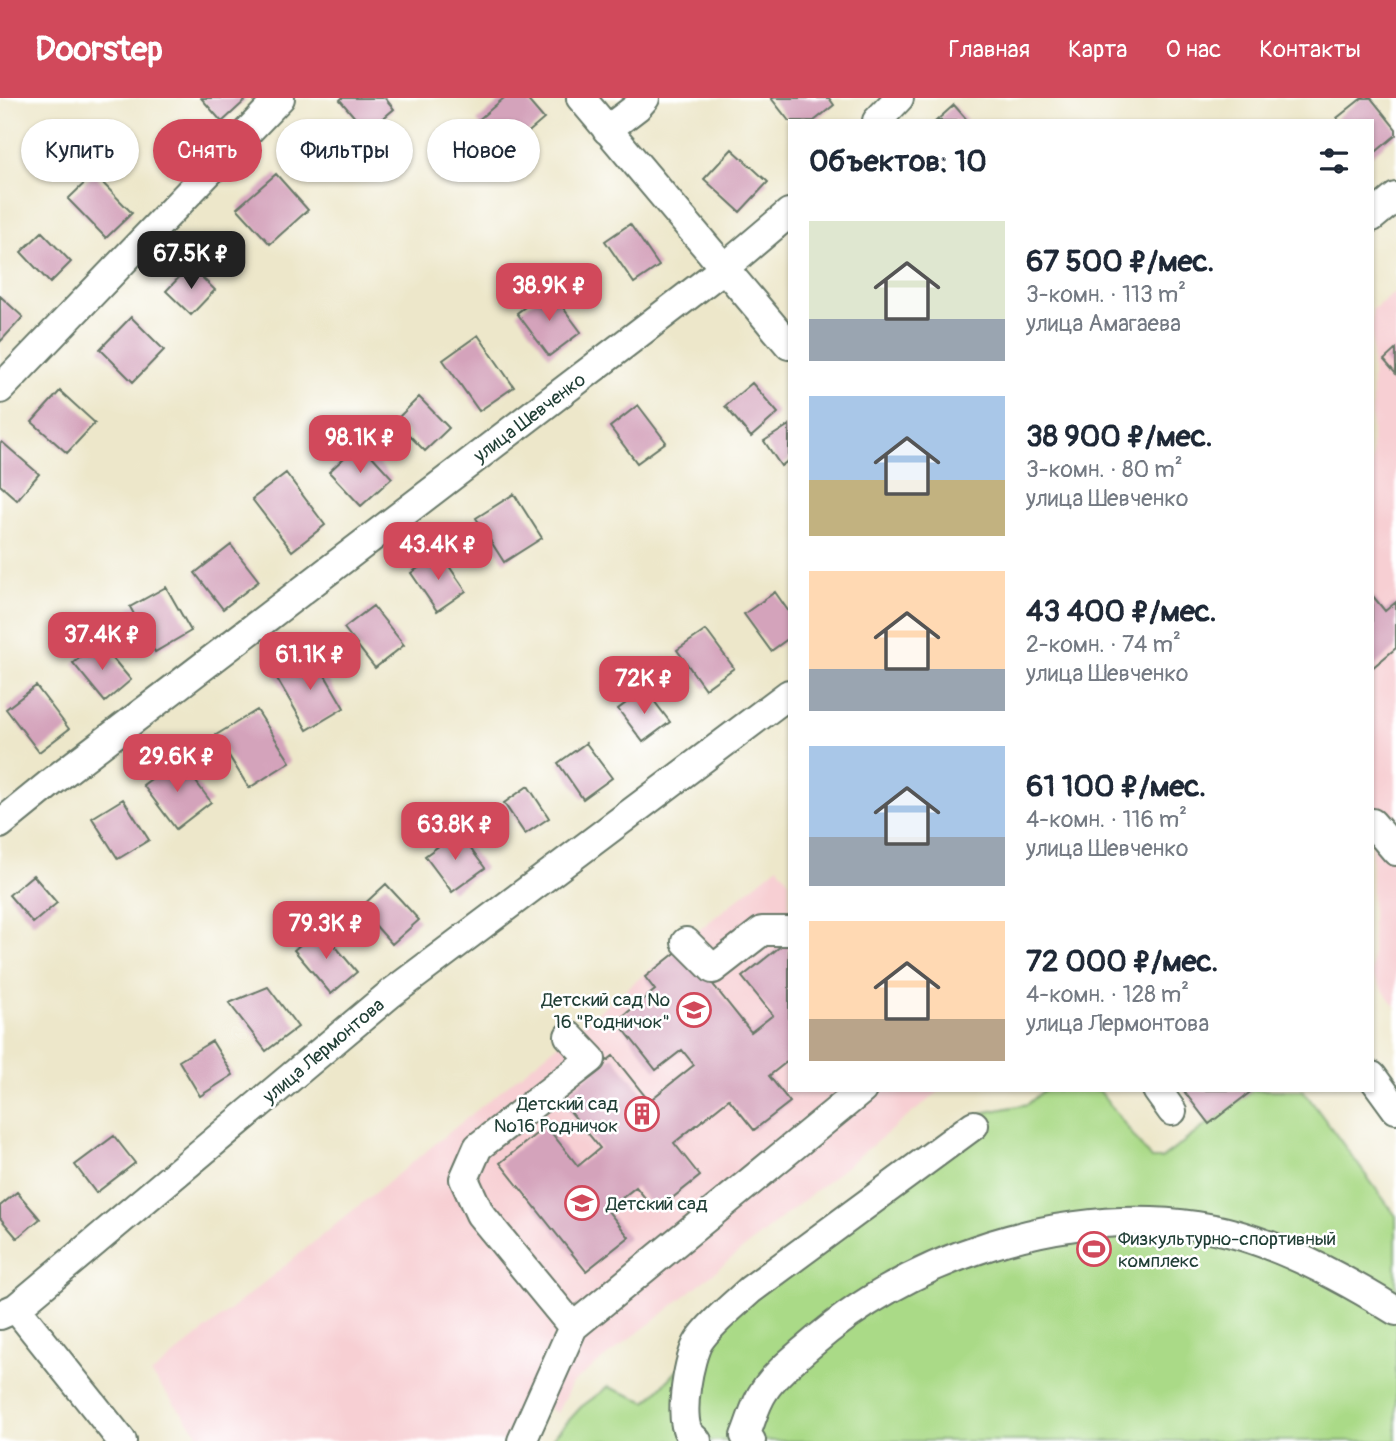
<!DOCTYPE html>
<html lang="ru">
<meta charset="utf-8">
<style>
:root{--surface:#fff;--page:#f2f2f3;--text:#1f2937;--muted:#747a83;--accent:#d1495b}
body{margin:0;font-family:Pangolin,sans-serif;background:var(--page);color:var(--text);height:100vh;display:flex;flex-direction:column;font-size:26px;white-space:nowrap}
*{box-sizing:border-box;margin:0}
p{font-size:23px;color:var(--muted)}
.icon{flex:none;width:38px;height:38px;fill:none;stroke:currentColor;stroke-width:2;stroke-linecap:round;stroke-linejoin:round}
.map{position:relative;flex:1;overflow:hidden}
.drawer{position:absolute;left:788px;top:21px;width:586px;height:973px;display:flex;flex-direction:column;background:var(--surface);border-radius:0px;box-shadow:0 2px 5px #0004}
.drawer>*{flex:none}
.hud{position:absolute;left:21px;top:21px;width:662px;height:63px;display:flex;gap:14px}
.price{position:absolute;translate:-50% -60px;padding:0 16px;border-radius:14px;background:var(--accent);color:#fff;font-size:23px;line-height:46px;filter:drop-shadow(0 2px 4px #0008)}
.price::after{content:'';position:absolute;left:50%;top:42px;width:21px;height:16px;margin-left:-10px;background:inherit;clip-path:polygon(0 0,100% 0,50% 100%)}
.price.active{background:#222;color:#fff}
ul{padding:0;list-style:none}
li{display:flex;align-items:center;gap:21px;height:175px;padding:0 21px}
li span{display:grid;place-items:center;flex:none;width:196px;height:140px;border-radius:0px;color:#555}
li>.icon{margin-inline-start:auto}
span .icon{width:84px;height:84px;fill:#fffc;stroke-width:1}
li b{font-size:30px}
h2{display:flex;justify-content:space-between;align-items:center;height:84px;padding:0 21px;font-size:30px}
.tag{padding:0 24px;border-radius:32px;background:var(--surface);box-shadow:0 2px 5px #0004;font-size:24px;line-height:63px}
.tag.active{background:var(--accent);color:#fff}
header{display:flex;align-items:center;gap:42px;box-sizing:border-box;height:98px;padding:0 35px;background:var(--accent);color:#fff}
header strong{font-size:33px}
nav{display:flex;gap:38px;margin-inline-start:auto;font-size:24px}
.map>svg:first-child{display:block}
.built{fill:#f7cfd3}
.green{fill:#aada87;stroke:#648c5e;stroke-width:2}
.building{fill:#d4a3bb}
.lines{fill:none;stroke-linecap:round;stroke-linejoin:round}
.minor-casing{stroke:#677868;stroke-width:32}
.minor{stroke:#fff;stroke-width:28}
.labels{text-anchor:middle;stroke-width:5;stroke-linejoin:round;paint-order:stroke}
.street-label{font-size:19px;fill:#1f3d34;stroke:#fff}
.poi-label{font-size:19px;fill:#1f3d34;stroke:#fff;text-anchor:end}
</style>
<header>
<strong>Doorstep</strong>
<nav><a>Главная</a><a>Карта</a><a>О нас</a><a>Контакты</a></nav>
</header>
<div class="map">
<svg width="1396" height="1343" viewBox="0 0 1396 1343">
<rect width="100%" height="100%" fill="#fff"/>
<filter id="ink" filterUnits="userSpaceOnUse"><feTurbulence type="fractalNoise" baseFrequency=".0143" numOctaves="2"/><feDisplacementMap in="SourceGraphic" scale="14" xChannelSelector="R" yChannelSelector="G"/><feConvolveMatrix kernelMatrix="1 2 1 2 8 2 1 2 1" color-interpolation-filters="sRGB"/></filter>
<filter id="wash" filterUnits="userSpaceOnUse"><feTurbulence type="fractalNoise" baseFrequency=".00686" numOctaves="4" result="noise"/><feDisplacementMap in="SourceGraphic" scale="28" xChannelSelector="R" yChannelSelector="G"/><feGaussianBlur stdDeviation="1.57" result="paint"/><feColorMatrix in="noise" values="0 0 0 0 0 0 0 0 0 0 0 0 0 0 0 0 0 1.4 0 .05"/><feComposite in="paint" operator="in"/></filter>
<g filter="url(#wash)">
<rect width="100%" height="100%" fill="#ede7ca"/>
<path class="built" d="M1396 193V910L1372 877V212Z
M778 768 789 783V992H941L661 1217 572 1285 557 1315 529 1300 506 1343H204L151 1276Z"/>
<path class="green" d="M1044 992H1099L1151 1061H1161L1253 992H1303L1396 1118V1343H550L581 1309 608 1289 647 1304 675 1275 745 1185 982 1015 1028 1006Z"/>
<g id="blocks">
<path class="building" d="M201 0H248L222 24Z
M342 0H385L394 11 367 34 340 2Z
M504 0H526L544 21 504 55 477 23Z
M771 0H829L834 7 814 23H789Z
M1362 0H1371L1396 31V37L1372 57V23H1339L1337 20Z
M954 7 968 23H936Z
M732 51 768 84 740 114 704 81Z
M94 76 132 115 106 140 68 101Z
M276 76 308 112 270 146 237 110Z
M630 126 659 168 634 185 605 143Z
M42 134 71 164 50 185 21 154Z
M190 168 215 192 191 217 166 193Z
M549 191 581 234 549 258 517 215Z
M0 198 23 219 0 244Z
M131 219 164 252 133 284 100 251Z
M478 237 514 289 479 313 443 262Z
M1396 251V276L1384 262Z
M752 285 778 315 751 339 725 308Z
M60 293 95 325 67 355 32 324Z
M419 299 449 330 425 353 395 323Z
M638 307 666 344 637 365 610 329Z
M789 327V362L781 368 764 343Z
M2 344 39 376 17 402 0 387V346Z
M360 345 392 380 361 408 329 374Z
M286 375 325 427 292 453 252 401Z
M514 396 542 440 504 464 476 420Z
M231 447 259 483 223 511 195 475Z
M440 455 466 493 437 513 411 475Z
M166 489 191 533 155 554 130 509Z
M775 494 789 514V540L771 553 744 516Z
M1372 497 1385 513 1396 504V550L1372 570Z
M373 508 404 547 375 570 344 530Z
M706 532 734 570 705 591 677 552Z
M99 544 131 582 105 604 73 565Z
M312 555 344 610 307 632 275 577Z
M36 588 69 631 39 654 6 611Z
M645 591 670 624 643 644 618 611Z
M257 612 290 664 249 690 216 637Z
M586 645 612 680 583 701 558 665Z
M179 661 211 704 176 731 143 687Z
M528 688 549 720 525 736 504 705Z
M123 701 149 742 118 761 92 720Z
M458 734 485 770 452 794 425 758Z
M33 777 57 805 33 825 9 797Z
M386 786 419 822 392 846 360 810Z
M320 830 357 874 331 896 294 852Z
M786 844 789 848V962L769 978 790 1004 754 1032 729 1001 674 1045 700 1078 656 1113 636 1089 607 1112 629 1139 586 1173 500 1065 546 1028 578 1068 600 1050 560 1001 613 958 649 1003 694 967 682 952 656 972 617 923 655 892 645 879 683 849 751 934 773 917 742 879Z
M268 889 298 929 266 953 229 905Z
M212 943 233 977 200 998 179 963Z
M1183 992H1253L1209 1026Z
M114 1038 135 1065 96 1095 75 1067Z
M17 1094 40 1121 17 1140 0 1120V1108Z"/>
</g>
</g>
<g filter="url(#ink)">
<use href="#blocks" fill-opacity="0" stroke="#677868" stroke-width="2"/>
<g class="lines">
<g class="minor-casing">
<path id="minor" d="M581 0 789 247
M877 23 899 0
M607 32 637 9 645 0
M1372 119 1396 99
M0 291 280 0
M1372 725 1396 753
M0 726 53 683 723 171 789 115
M686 844 713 871 762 833H789
M569 938 591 961 478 1049 464 1081 480 1116 573 1229
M1372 978 1396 1011
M1157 992 1172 1013
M16 1210 122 1343
M0 1217 16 1210 390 896 789 596
M522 1343 573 1229 862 992
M697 1343C694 1340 691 1338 689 1335 678 1319 689 1259 699 1243 710 1226 735 1206 750 1192L974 1027
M751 1343 745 1338C751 1324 755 1306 764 1293 774 1277 794 1261 809 1248 911 1158 1062 1109 1197 1128 1264 1137 1340 1178 1396 1213"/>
</g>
<use href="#minor" class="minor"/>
</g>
</g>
<defs>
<g id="school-ring" transform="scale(1.75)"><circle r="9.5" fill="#fff" stroke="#d1495b" stroke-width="1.5"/><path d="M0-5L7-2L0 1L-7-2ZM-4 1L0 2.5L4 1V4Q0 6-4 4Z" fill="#d1495b"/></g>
<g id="building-ring" transform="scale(1.75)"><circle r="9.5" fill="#fff" stroke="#d1495b" stroke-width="1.5"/><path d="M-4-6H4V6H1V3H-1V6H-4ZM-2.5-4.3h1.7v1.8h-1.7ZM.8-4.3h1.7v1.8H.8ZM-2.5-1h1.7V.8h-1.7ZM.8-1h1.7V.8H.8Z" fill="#d1495b"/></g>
<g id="stadium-ring" transform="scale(1.75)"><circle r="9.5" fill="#fff" stroke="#d1495b" stroke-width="1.5"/><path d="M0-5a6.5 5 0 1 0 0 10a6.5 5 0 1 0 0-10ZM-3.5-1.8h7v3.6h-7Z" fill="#d1495b"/></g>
</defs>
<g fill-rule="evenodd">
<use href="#school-ring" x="694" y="912"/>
<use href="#building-ring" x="642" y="1016"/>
<use href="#school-ring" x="582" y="1105"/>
<use href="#stadium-ring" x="1094" y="1151"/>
</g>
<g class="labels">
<g class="street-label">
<text transform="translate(529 319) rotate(-37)" y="7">улица Шевченко</text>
<text transform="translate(323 952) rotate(-40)" y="7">улица Лермонтова</text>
</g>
<g class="poi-label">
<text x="670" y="908">Детский сад №<tspan x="670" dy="22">16 "Родничок"</tspan></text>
<text x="618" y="1012">Детский сад<tspan x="618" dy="22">№16 Родничок</tspan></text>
<text x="606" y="1112" text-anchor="start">Детский сад</text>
<text x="1118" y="1147" text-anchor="start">Физкультурно-спортивный<tspan x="1118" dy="22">комплекс</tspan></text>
</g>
</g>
</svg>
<b class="price active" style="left:191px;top:193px">67.5K ₽</b>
<b class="price" style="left:549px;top:225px">38.9K ₽</b>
<b class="price" style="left:360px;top:377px">98.1K ₽</b>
<b class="price" style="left:438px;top:484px">43.4K ₽</b>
<b class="price" style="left:102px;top:574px">37.4K ₽</b>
<b class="price" style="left:310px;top:594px">61.1K ₽</b>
<b class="price" style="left:644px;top:618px">72K ₽</b>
<b class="price" style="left:177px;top:696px">29.6K ₽</b>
<b class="price" style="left:455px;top:764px">63.8K ₽</b>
<b class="price" style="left:326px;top:863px">79.3K ₽</b>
<div class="hud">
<a class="tag">Купить</a>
<a class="tag active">Снять</a>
<a class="tag">Фильтры</a>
<a class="tag">Новое</a>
</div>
<section class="drawer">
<h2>Объектов: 10<svg class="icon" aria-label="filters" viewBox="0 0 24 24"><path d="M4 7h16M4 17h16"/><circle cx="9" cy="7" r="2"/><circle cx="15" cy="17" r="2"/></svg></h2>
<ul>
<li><span style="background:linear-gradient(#dfe7d0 70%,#9aa5b1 0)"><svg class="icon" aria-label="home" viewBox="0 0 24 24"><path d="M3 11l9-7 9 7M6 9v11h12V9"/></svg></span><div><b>67 500 ₽/мес.</b><p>3-комн. · 113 m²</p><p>улица Амагаева</p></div></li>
<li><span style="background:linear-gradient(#a9c7e8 60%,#c2b280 0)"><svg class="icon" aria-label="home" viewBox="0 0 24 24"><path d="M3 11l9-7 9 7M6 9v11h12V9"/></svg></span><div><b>38 900 ₽/мес.</b><p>3-комн. · 80 m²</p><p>улица Шевченко</p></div></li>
<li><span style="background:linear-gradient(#ffd9b3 70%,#9aa5b1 0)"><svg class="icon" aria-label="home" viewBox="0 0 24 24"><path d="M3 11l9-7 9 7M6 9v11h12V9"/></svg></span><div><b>43 400 ₽/мес.</b><p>2-комн. · 74 m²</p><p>улица Шевченко</p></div></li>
<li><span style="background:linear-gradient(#a9c7e8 65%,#9aa5b1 0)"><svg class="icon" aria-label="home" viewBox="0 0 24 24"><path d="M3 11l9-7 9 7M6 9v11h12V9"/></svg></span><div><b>61 100 ₽/мес.</b><p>4-комн. · 116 m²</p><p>улица Шевченко</p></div></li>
<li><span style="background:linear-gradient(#ffd9b3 70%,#b9a48a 0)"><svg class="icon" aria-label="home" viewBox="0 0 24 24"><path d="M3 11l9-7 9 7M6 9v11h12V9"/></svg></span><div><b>72 000 ₽/мес.</b><p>4-комн. · 128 m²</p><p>улица Лермонтова</p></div></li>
</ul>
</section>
</div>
